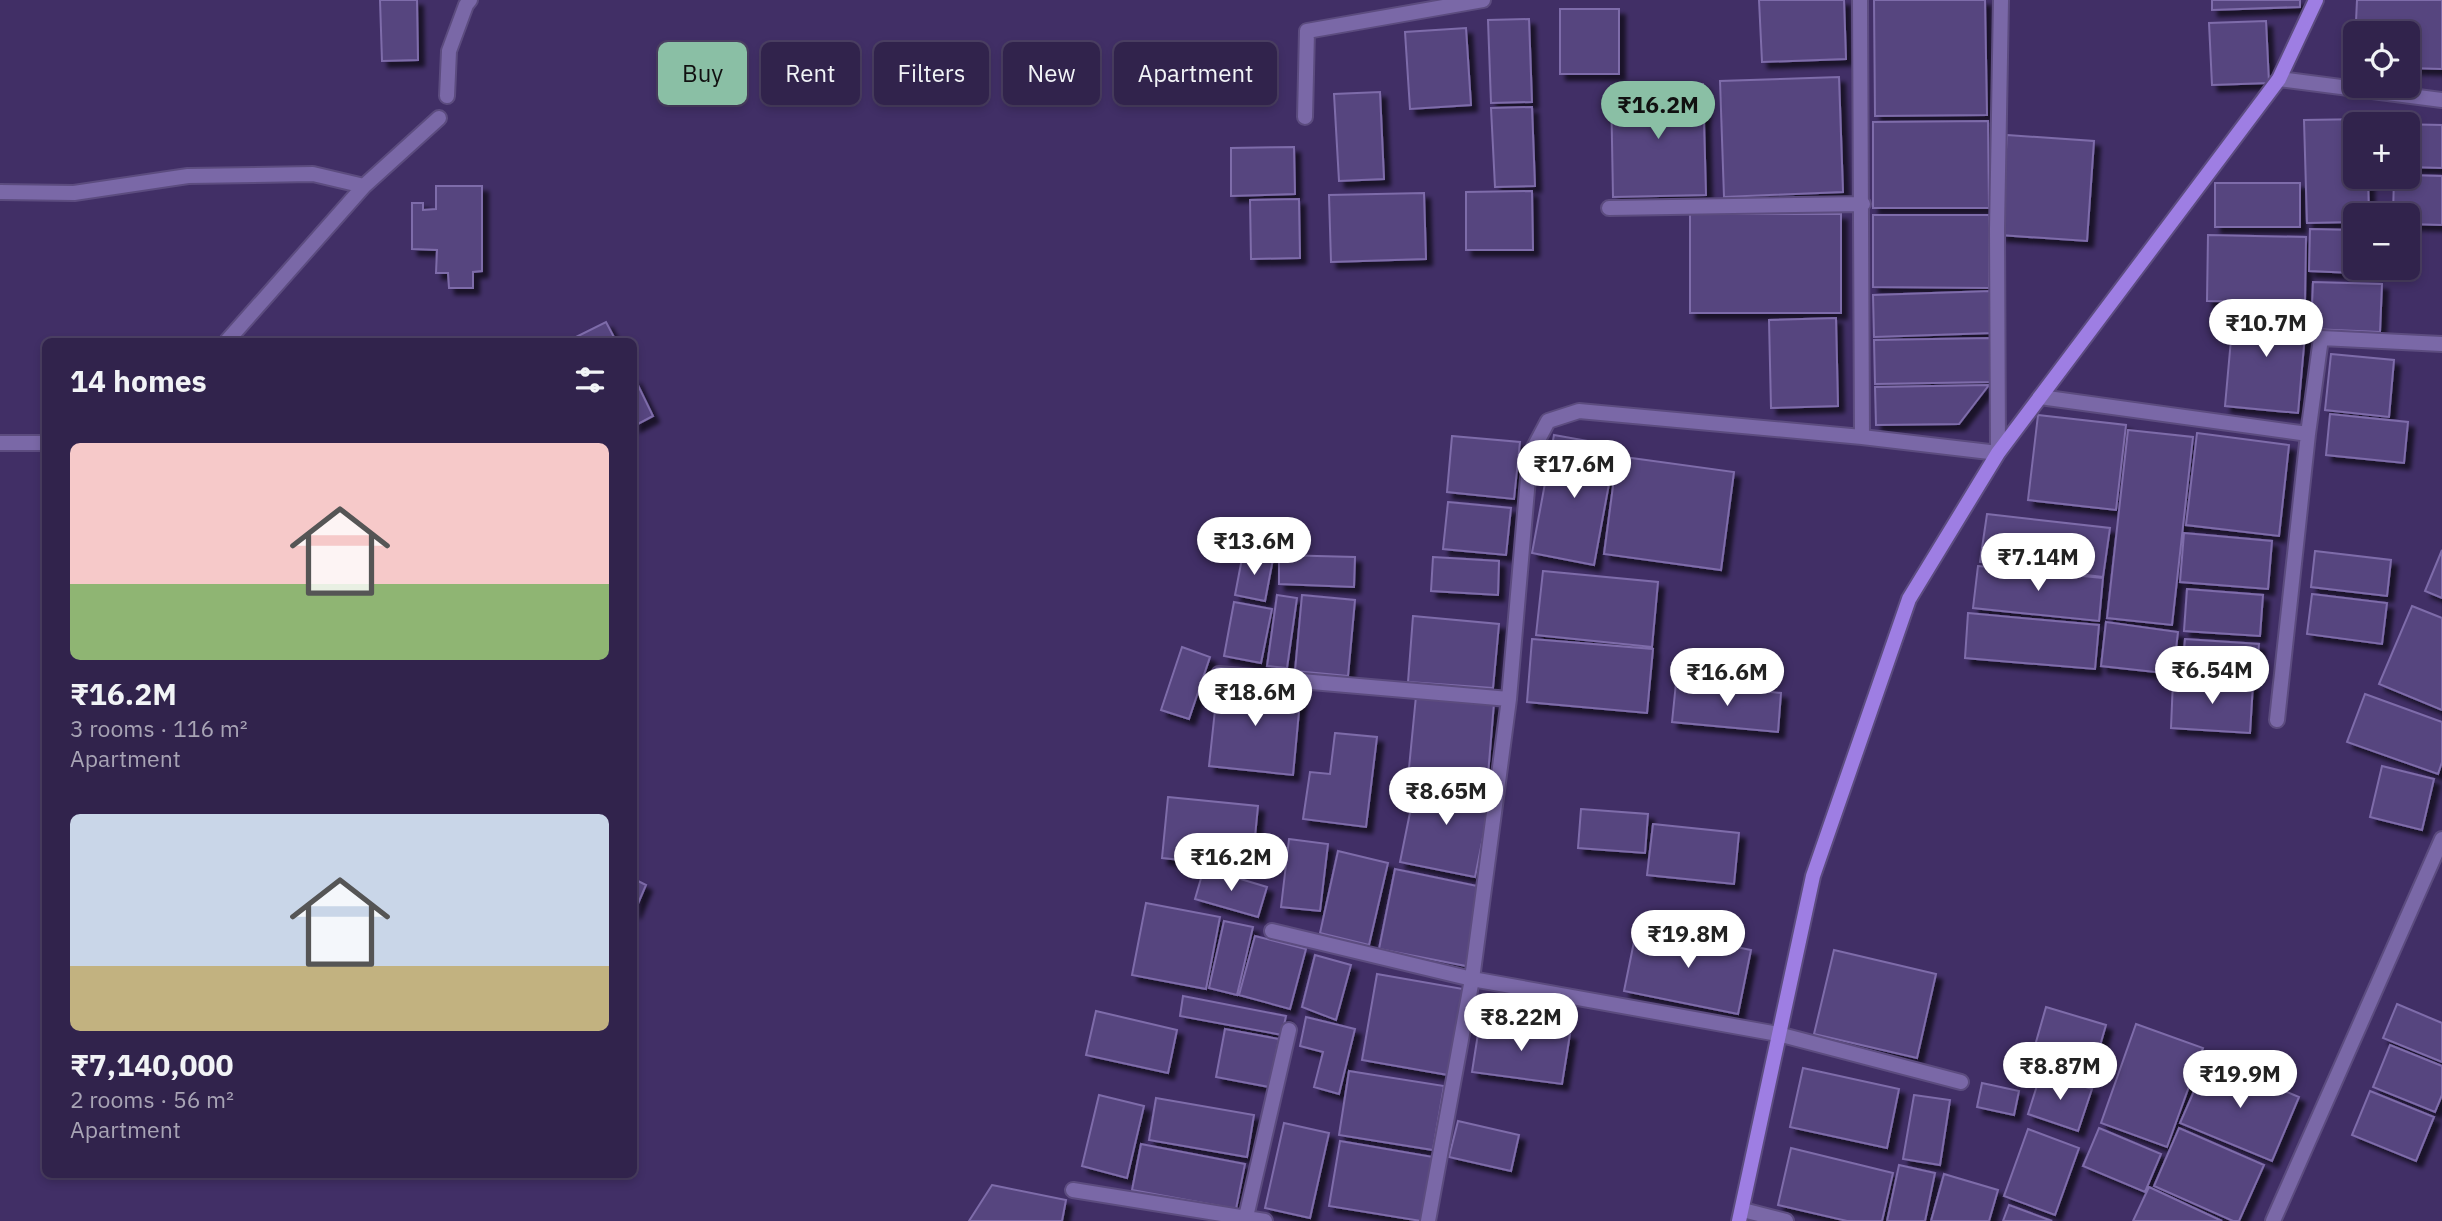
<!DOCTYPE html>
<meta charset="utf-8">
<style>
:root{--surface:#31234c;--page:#392b53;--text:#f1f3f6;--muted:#a8a4b5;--line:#4c4064;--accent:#8abfa5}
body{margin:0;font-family:"IBM Plex Sans",sans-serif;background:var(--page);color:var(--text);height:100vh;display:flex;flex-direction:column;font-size:26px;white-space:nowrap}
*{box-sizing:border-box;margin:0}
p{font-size:23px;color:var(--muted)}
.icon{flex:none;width:38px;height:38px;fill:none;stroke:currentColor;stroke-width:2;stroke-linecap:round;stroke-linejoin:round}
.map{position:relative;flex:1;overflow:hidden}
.panel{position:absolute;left:42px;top:338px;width:595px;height:840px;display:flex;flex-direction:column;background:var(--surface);border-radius:10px;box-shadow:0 4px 10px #0003,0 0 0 2px var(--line)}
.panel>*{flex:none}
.top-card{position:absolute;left:658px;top:42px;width:665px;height:63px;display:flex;gap:14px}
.controls{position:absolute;left:2343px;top:21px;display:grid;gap:14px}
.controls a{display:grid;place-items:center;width:77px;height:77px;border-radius:10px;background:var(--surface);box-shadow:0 4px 10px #0003,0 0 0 2px var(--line);font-size:35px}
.price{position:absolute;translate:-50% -60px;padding:0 16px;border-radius:24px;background:#fff;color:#222;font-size:23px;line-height:46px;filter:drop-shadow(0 2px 4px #0008)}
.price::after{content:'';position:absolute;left:50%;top:42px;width:21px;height:16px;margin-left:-10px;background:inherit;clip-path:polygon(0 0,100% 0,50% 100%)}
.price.selected{background:var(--accent);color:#111}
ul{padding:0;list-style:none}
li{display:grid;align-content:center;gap:14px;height:371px;padding:0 28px}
li span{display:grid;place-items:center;height:217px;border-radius:10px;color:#555}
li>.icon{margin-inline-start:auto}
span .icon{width:126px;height:126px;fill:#fffc;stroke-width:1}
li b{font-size:30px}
h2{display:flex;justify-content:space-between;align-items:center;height:84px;padding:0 28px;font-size:30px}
.tag{padding:0 24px;border-radius:10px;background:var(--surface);box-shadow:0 4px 10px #0003,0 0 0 2px var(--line);font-size:24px;line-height:63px}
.tag.selected{background:var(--accent);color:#111}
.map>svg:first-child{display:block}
.building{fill:#57457f;stroke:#7e6caa;stroke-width:2;filter:url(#shadow)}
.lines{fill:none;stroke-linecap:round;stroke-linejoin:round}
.street-casing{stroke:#5c4c7f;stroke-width:18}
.secondary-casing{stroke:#5c4c7f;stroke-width:18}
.street{stroke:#7a68a7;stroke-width:14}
.secondary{stroke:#9e7ee3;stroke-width:14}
</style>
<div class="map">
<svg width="2442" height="1221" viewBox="0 0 2442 1221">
<defs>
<filter id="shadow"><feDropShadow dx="6" dy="6" stdDeviation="2" flood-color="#0009"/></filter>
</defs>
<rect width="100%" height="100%" fill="#412f66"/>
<path class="building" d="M380 0H417L418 60 382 61Z
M1759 0H1844L1846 59 1762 62Z
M1874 0H1985L1987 115 1875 116Z
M2212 0H2300V7L2212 10Z
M2357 0H2442V69L2408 68V33H2356V65H2354Z
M1560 9H1619V74H1560Z
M1529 19 1532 102 1491 103 1488 20Z
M2266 21 2269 83 2212 85 2209 23Z
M1466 28 1471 105 1410 109 1405 32Z
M1839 77 1843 192 1724 197 1720 81Z
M1703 84 1706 195 1613 197 1611 86Z
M1380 92 1384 179 1339 181 1334 94Z
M1532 107 1535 186 1495 187 1491 108Z
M2366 119V124H2356V177H2368L2369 215H2356V222L2307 223 2304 120Z
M1988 121 1989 208H1873V122Z
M2394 124 2442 125V168L2408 167V124Z
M2007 135 2094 141 2087 241 2000 235Z
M1294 147 1295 194 1231 196V148Z
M2408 175 2442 176V225L2408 224V215H2393L2394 177Z
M2215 183H2300V227H2215Z
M436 186H482V271L473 272V288H449L448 273H436L437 250 412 249V203H423V210L436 209Z
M1532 191 1533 250H1466V192Z
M1424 193 1426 259 1331 262 1329 195Z
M1299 199 1300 258 1251 259 1250 200Z
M1690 214H1841V313H1690Z
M1873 215H1989V288L1873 287Z
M2310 229 2356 230V268H2377L2376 274 2309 271Z
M2208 235 2306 237 2305 302 2207 301Z
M2313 282 2382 284 2380 332 2311 329Z
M1991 291 1992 333 1874 337 1873 295Z
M2234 306 2307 312 2298 413 2225 406Z
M1836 318 1838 406 1771 408 1769 320Z
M606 322 616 341H568Z
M1991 338V382L1875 384 1874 340Z
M2331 354 2394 360 2389 417 2325 410Z
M634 377 653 416 634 426Z
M1989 385 1959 424 1876 425 1875 387Z
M2330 414 2408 422 2404 463 2326 455Z
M2038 415 2126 425 2116 510 2028 500Z
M2128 430 2193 437 2172 625 2107 618Z
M2197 433 2289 445 2279 536 2186 525Z
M1554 435 1616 446 1594 565 1532 553Z
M1452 436 1520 442 1514 499 1447 492Z
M1617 456 1734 472 1721 570 1604 554Z
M1448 502 1511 508 1506 555 1443 549Z
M1987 514 2110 528 2103 577 1980 562Z
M2184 533 2272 541 2268 589 2180 582Z
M2442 550V598L2425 591Z
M2315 551 2391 560 2387 596 2311 587Z
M1243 553 1273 559 1265 601 1235 595Z
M1279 555 1355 557 1354 587 1279 584Z
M1433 557 1499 561 1498 595 1431 591Z
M1978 566 2103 578 2099 621 1973 608Z
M1543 571 1658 582 1652 647 1536 635Z
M2187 589 2263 595 2260 636 2184 631Z
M2312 594 2387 603 2382 644 2307 634Z
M1277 595 1297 598 1287 668 1267 666Z
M1302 595 1355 600 1348 676 1295 671Z
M1234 602 1272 609 1261 663 1224 656Z
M2412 606 2442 618V710L2379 684Z
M1968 613 2099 625 2095 669 1965 658Z
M1413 616 1499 624 1493 688 1408 682Z
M2106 622 2178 632 2173 674 2101 666Z
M1532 639 1653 649 1647 713 1527 702Z
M2185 639 2259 644 2256 677 2182 672Z
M1182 647 1210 657 1189 719 1161 710Z
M2173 680 2253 684 2250 733 2171 728Z
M1218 682 1301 690 1293 775 1209 766Z
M1676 683 1781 693 1778 732 1672 722Z
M2365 694 2442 722V762L2438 774 2347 742Z
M1416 696 1494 703 1488 775 1409 768Z
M1335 733 1377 737 1366 827 1303 819 1310 772 1330 774Z
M2382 766 2434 779 2422 830 2370 817Z
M1417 778 1492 793 1475 877 1400 862Z
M1168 797 1258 806 1252 867 1162 858Z
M1581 809 1648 814 1645 853 1578 848Z
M1653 824 1739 833 1734 884 1647 875Z
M1289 839 1328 844 1320 911 1281 907Z
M1338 851 1388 863 1369 945 1320 933Z
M1204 868 1267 887 1258 917 1195 899Z
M1395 869 1482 887 1466 966 1379 949Z
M634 879 646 885 634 913Z
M1146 903 1220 917 1206 989 1132 975Z
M1224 921 1253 927 1237 995 1209 988Z
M1637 927 1751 950 1738 1014 1624 991Z
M1255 936 1306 949 1290 1009 1239 995Z
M1834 950 1936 974 1917 1058 1814 1034Z
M1315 955 1351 965 1336 1020 1302 1007Z
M1377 974 1463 989 1448 1075 1362 1060Z
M1183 996 1286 1016 1282 1035 1180 1016Z
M2397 1004 2442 1023V1062L2383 1038Z
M2046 1007 2106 1025 2090 1080 2030 1063Z
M1096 1011 1177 1030 1168 1073 1086 1055Z
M1306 1017 1355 1029 1339 1094 1314 1087 1323 1052 1300 1046Z
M1480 1021 1570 1034 1562 1084 1472 1072Z
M2136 1024 2203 1048 2167 1147 2101 1123Z
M1225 1029 1279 1039 1269 1087 1216 1077Z
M2390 1045 2442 1066V1095L2435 1112 2373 1087Z
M2208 1059 2299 1097 2272 1161 2180 1123Z
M1803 1068 1899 1089 1887 1148 1790 1127Z
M1349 1071 1444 1086 1433 1150 1339 1135Z
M2041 1073 2092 1089 2078 1131 2028 1114Z
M1982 1083 2019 1091 2014 1115 1977 1107Z
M2370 1091 2434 1117 2416 1161 2352 1135Z
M1099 1095 1144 1106 1127 1178 1082 1166Z
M1914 1095 1950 1100 1940 1165 1903 1159Z
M1156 1098 1254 1115 1247 1157 1149 1140Z
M1458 1121 1519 1135 1511 1171 1449 1157Z
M1284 1123 1329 1133 1310 1218 1265 1208Z
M2099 1128 2161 1154 2145 1192 2083 1166Z
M2179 1128 2264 1165 2239 1221H2233L2154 1186Z
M2028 1129 2079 1148 2055 1215 2004 1196Z
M1340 1141 1433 1157 1421 1221 1329 1206Z
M1141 1144 1245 1164 1236 1209 1132 1190Z
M1791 1148 1893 1173 1882 1221H1847L1778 1205Z
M1899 1165 1935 1173 1925 1221H1887Z
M1944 1174 1998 1190 1989 1221H1931Z
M992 1185 1066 1200 1062 1221H969Z
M2149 1187 2222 1221H2133Z
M2009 1205 2052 1221H2003Z"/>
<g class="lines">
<g class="street-casing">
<path id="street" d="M1860 0 1862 437
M2279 79 2442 100
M447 96 449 51 466 5 470 0
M1305 117 1307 31 1483 0
M0 192 74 193 188 176 313 174 364 186
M1609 208 1863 204
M227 341 364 186 439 118
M2040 397 2308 434
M0 443H46
M1219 674 1509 699
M2277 720 2308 434 2321 338 2442 344
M1272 931 1472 979 1778 1034 1961 1082
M1073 1190 1265 1221
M1743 1210 1786 1221
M1246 1217 1289 1030
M1428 1221 1472 979 1509 699 1530 455 1548 421 1579 411 1862 437 1998 453 1997 229 2001 0
M2273 1221 2442 839"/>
</g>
<g class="secondary-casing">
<path id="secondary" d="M1739 1221 1813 876 1909 599 1998 453 2279 79 2316 0"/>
</g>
<use href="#street" class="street"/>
<use href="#secondary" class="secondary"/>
</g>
</svg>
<div class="controls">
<a><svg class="icon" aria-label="locate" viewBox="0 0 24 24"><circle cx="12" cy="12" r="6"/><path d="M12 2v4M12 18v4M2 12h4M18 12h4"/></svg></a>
<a>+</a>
<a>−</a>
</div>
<b class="price selected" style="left:1658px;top:141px">₹16.2M</b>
<b class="price" style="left:2266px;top:359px">₹10.7M</b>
<b class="price" style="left:1574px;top:500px">₹17.6M</b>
<b class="price" style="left:1254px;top:577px">₹13.6M</b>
<b class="price" style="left:2038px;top:593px">₹7.14M</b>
<b class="price" style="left:2212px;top:706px">₹6.54M</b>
<b class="price" style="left:1727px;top:708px">₹16.6M</b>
<b class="price" style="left:1255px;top:728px">₹18.6M</b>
<b class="price" style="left:1446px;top:827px">₹8.65M</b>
<b class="price" style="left:1231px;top:893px">₹16.2M</b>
<b class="price" style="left:1688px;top:970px">₹19.8M</b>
<b class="price" style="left:1521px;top:1053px">₹8.22M</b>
<b class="price" style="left:2060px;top:1102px">₹8.87M</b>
<b class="price" style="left:2240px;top:1110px">₹19.9M</b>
<div class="top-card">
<a class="tag selected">Buy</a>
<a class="tag">Rent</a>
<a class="tag">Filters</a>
<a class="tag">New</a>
<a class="tag">Apartment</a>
</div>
<section class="panel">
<h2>14 homes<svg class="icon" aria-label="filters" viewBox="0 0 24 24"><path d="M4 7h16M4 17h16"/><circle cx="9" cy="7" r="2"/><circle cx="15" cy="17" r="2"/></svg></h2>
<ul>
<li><span style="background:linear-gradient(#f6c9c9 65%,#8fb573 0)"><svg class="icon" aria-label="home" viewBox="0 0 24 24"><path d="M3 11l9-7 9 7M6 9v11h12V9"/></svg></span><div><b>₹16.2M</b><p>3 rooms · 116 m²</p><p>Apartment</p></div></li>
<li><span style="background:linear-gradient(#c9d6e8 70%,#c2b280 0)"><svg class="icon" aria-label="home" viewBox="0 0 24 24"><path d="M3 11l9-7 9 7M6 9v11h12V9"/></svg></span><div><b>₹7,140,000</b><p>2 rooms · 56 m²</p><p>Apartment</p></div></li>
</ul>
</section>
</div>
